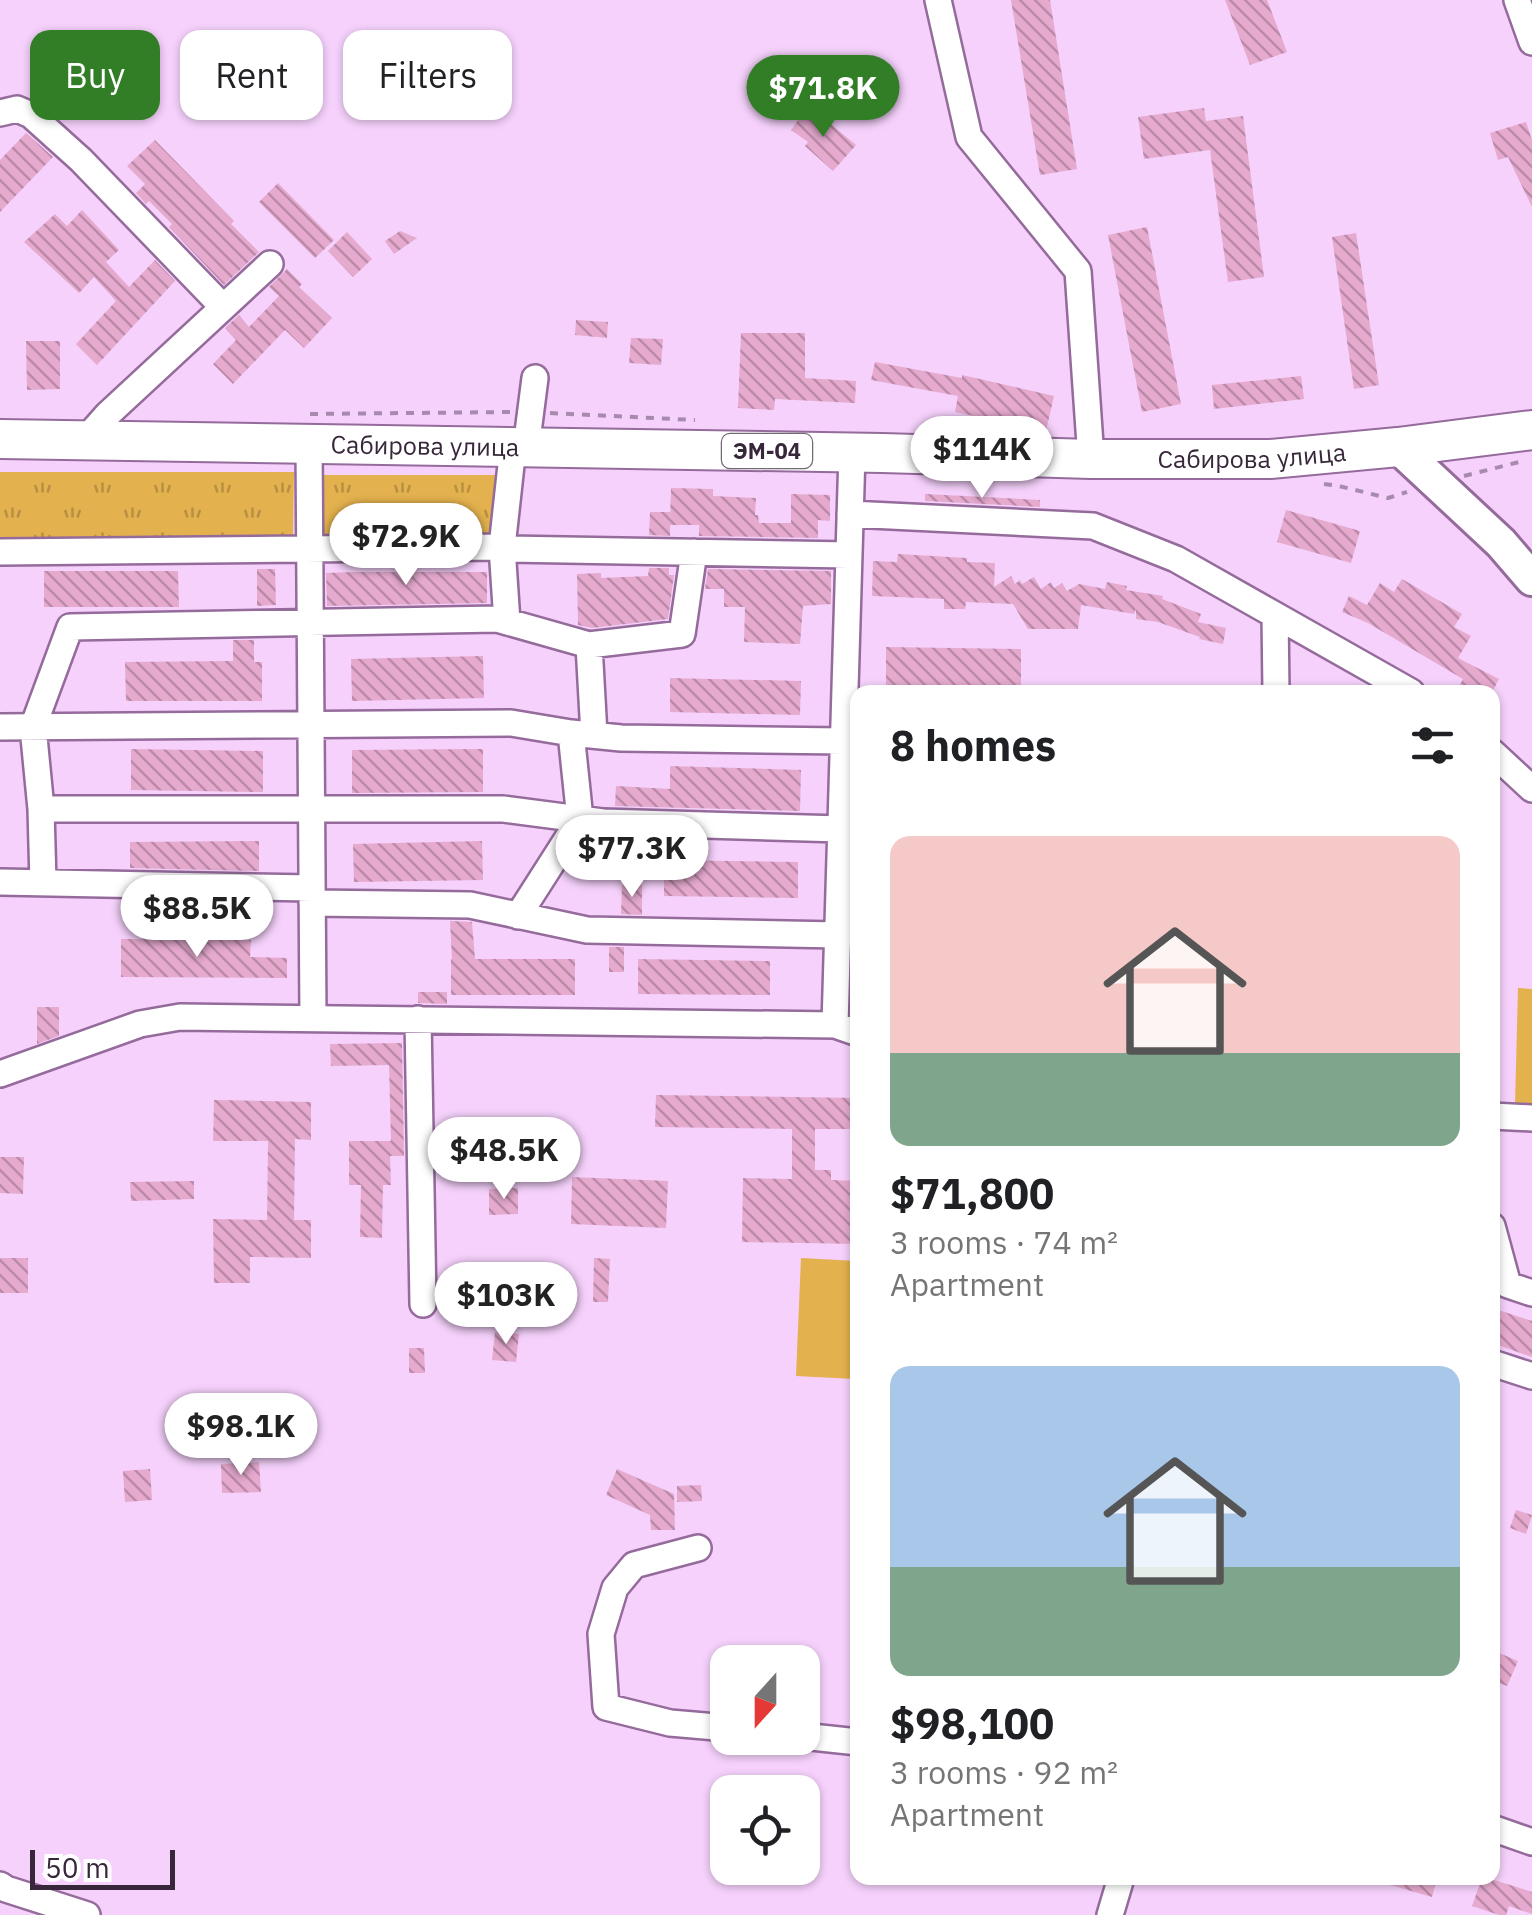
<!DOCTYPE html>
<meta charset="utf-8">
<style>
:root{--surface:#fff;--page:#f6f6f6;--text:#202124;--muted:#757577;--accent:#317e27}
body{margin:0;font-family:"IBM Plex Sans",sans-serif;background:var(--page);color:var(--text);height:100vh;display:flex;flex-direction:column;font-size:38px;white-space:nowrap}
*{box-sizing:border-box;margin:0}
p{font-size:32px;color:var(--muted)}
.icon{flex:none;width:55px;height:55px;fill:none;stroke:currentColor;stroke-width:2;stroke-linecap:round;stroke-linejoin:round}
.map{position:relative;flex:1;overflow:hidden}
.sheet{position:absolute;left:850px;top:685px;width:650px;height:1200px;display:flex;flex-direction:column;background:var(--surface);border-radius:20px;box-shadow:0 2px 8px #0004}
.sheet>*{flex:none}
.top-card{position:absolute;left:30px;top:30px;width:670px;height:90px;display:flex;gap:20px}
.needle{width:65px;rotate:201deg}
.buttons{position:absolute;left:710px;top:1645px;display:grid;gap:20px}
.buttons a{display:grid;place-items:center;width:110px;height:110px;border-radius:20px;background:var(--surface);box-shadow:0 2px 8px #0004;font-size:50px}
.scale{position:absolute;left:30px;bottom:25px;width:145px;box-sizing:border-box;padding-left:10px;border:5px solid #38273b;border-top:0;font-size:28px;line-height:35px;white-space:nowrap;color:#38273b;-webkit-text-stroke:8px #fff;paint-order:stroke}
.price{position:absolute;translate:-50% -85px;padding:0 22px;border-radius:35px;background:#fff;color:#222;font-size:32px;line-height:65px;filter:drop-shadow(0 2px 5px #0008)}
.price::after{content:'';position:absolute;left:50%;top:60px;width:30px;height:22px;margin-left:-15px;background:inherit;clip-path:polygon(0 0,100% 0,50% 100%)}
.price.current{background:var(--accent);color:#fff}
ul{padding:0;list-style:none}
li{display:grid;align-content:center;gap:20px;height:530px;padding:0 40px}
li span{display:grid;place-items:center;height:310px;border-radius:20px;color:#555}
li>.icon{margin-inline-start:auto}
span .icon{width:180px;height:180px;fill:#fffc;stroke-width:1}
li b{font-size:42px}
h2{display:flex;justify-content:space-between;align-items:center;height:120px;padding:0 40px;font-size:42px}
.pill{padding:0 35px;border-radius:20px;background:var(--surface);box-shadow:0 2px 8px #0004;font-size:35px;line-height:90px}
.pill.current{background:var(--accent);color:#fff}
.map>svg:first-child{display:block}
.park{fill:url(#park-tufts)}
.pitch{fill:#e3b14e}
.building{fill:url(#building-back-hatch)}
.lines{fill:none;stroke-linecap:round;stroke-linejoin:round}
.minor-casing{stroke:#946b9b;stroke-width:30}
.major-casing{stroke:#946b9b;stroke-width:38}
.highway-casing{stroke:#946b9b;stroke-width:42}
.path{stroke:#a78bac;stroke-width:4;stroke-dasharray:8 8;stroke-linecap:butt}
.minor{stroke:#fff;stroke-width:25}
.major{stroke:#fff;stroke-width:32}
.highway{stroke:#fff;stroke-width:38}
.labels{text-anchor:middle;stroke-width:9;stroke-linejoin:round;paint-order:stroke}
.shield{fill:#fff;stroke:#746876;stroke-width:2.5}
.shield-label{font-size:22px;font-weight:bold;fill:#38273b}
.street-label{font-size:25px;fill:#38273b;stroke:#fff}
</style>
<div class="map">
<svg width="1532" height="1915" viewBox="0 0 1532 1915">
<defs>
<pattern id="park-tufts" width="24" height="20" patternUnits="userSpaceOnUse" patternTransform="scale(2.5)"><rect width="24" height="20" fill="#e3b14e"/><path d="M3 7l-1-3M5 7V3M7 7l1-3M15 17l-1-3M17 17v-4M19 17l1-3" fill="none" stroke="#b99042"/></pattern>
<pattern id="building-back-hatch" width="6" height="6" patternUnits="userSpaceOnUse" patternTransform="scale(2.5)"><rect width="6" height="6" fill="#e6aacf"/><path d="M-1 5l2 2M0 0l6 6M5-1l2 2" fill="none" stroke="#bb8aa9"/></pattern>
</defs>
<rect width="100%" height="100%" fill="#f5d1fb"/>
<path class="park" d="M0 472H294L293 540 0 544Z
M321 475H501L492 539H317Z"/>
<path class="pitch" d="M1518 988 1532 989V1106L1515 1105Z
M801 1258 857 1261 854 1379 796 1376Z"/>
<path class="building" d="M1011 0H1050L1077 169 1040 175Z
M1225 0H1267L1287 52 1250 65Z
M1204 108 1206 121 1243 116 1264 277 1228 282 1210 150 1144 159 1138 117Z
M806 109 825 123 827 121 856 145 833 171 805 146 808 142 791 130Z
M1526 122 1532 140V207L1508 157 1498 160 1490 133Z
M26 133 53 157 0 212V160Z
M155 140 234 221 231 224 259 252 224 285 169 227 172 224 149 201 146 204 136 193 145 184 127 166Z
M278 183 334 240 315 258 259 202Z
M82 210 119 250 106 262 129 287 155 260 175 281 97 365 76 344 116 301 94 277 79 293 24 242 55 214 67 226Z
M1147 227 1181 404 1142 412 1108 235Z
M400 231 417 238 394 254 385 241Z
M347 232 372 259 353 277 328 251Z
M1356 233 1379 385 1354 389 1332 237Z
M287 269 302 284 299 287 332 318 304 348 285 330 233 384 213 364 236 340 225 328 239 315 249 327 279 296 269 287Z
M576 320 608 322 607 338 575 335Z
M741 333H805V378L856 381 855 403 775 399 774 410 738 408Z
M631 338 663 339 661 365 629 363Z
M26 341H60V389L27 390Z
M875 362 962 378V375L1054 396 1046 431 955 412 958 396 871 380Z
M1301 376 1304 399 1214 409 1212 385Z
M671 488 713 489V496L756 498 755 515H758L759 523H791V494L830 495V521L818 520V538L699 536V525H670V536L649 535 650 512H670V522Z
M925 494 1040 500V507L925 501Z
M1286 510 1360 531 1351 563 1277 542Z
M898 554 967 558V562L995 563 994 587 1011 576 1015 584 1020 580 1022 584 1034 577 1041 589 1051 582 1054 588 1062 583 1067 591 1079 584 1105 589 1107 582 1127 586 1126 590 1163 596 1162 599 1201 614 1198 622 1226 628 1223 644 1199 639 1200 637 1158 622 1136 619V609L1134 614 1081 605 1078 629H1028L1013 604 966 602 965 609H944V599L872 596 873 561 897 562Z
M649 568H669V575H674L668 619 592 628 578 625 577 574 601 573V578L648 576Z
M257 569H275L276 605 257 606Z
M708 569 831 571V604L803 606 800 644 744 642 745 607H724V589H705Z
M44 571H178L179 607H44Z
M355 572H487V603L327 606 326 573Z
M1402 579 1462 614 1454 627 1471 636 1458 658 1499 679 1492 692H1456L1463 679 1368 623 1342 612 1349 596 1367 605 1380 583 1394 592Z
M233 640H254V662H262V701H126L125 662 233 661Z
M886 647 1021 649V692H1001V687L886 686Z
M483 656 484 698 352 701 351 659Z
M670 678 801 681 800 715 670 712Z
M131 749 263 751V792L131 790Z
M483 749V792L352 793V750Z
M670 766 801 770 800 811 615 806 616 786 670 789Z
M259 841V871L130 868V842Z
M482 841 483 880 354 882 353 844Z
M664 860 798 862V898L664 896Z
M622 885H642V915L621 914Z
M450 921 472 922 475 959H575V995H451V959H452Z
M121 939 251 940 250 957 287 958V978L121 977Z
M609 947H624V972H609Z
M638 959 770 961V995L638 994Z
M418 992H447V1004L418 1003Z
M37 1007H59V1036L37 1044Z
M402 1043 404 1156H390L391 1185H383L382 1238 360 1237 361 1185H349V1141H391L389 1065 331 1066 330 1044Z
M656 1095 858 1098V1129H815V1170H831V1180L858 1181V1244L742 1242 743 1178 792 1179V1129L655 1127Z
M214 1100 311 1102V1140L295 1139 294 1220H311V1258L250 1257V1283H214L213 1219 267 1220 268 1141H213Z
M0 1157H24L23 1194 0 1193Z
M572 1177 668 1181 666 1228 571 1224Z
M194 1181V1199L131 1201 130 1182Z
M518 1188V1214L489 1215V1189Z
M0 1258H28V1293H0Z
M594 1258 610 1259 608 1302H593Z
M1492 1308 1532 1321V1357L1492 1343Z
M495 1332 519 1334 516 1362 492 1360Z
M409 1348H424L425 1373H409Z
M259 1462 261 1492 222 1493 221 1464Z
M150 1469 152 1500 125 1502 123 1471Z
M617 1469 674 1494 675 1530H651L650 1515 606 1495Z
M701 1485 702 1501 677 1502V1486Z
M1516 1510 1532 1515 1526 1534 1510 1528Z
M1492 1650 1518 1661 1507 1686 1492 1680Z
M1381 1878H1437L1432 1897 1380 1882Z
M1482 1878H1488L1532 1892V1914L1509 1906 1506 1915H1499L1472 1906Z"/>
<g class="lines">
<g class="minor-casing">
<path id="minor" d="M938 0 969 137 1078 271 1091 459
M1517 0 1532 42
M0 113 17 109 31 115 81 160 223 307
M84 441 107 415 270 264
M309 444 313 1017
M526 448 535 378
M850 514 1093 526 1176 559 1411 692
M502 547 507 622
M502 549 849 555
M0 552 502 547 513 447
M1275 615 1276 692
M589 645 682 634 694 552
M0 727 511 723 571 733 621 738 844 741
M1492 752 1532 789
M41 809H503L603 822 841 829
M0 882 312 888
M43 883 41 809 33 727 70 627 497 619 589 645 594 735
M312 903 470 905 587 930 838 935
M518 916 580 819 571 733
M418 1019 423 1304
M835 1025 852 453
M0 1074 140 1024 180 1017 835 1025 858 1033
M1492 1116 1532 1118
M1492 1226 1508 1285 1532 1293
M1492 1363 1532 1376
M698 1548 634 1565 615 1588 601 1634 606 1707 670 1723 728 1728
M802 1736 858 1742
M1492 1828 1532 1842
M0 1885 6 1889 87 1915
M1110 1915 1121 1878"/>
</g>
<g class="major-casing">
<path id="major" d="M1398 447 1501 543 1532 579"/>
</g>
<g class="highway-casing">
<g id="highway">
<path id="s1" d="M0 439 882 453 1091 459H1270L1398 447 1532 430"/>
</g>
</g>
<path class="path" d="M550 413 695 420
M310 414 510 412
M1464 476 1523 461
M1324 484 1339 486 1388 498 1407 492"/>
<use href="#minor" class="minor"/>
<use href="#major" class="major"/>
<use href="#highway" class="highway"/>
</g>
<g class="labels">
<rect class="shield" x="722" y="434" width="90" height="34" rx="8"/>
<g class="shield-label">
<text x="767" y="459">ЭМ-04</text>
</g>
<g class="street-label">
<text dy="9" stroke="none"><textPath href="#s1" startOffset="425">Сабирова улица</textPath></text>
<text dy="9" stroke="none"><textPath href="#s1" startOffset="1252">Сабирова улица</textPath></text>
</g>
</g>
</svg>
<div class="buttons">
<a><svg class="needle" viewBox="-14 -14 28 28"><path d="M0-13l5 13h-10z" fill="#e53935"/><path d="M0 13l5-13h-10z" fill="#757577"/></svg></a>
<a><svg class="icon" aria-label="locate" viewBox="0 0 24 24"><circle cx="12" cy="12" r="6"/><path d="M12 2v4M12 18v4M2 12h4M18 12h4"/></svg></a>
</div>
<div class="scale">50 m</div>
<b class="price current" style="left:823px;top:140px">$71.8K</b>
<b class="price" style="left:982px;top:501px">$114K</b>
<b class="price" style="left:406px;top:588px">$72.9K</b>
<b class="price" style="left:632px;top:900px">$77.3K</b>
<b class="price" style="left:197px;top:960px">$88.5K</b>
<b class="price" style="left:504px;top:1202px">$48.5K</b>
<b class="price" style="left:506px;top:1347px">$103K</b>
<b class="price" style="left:241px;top:1478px">$98.1K</b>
<div class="top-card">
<a class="pill current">Buy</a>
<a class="pill">Rent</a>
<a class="pill">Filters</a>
</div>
<section class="sheet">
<h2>8 homes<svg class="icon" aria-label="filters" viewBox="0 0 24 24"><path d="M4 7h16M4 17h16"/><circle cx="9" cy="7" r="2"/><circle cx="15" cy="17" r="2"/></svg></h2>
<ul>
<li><span style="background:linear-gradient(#f6c9c9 70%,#7fa58c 0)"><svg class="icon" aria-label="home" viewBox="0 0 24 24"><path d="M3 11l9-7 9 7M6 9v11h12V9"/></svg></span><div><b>$71,800</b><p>3 rooms · 74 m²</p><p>Apartment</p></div></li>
<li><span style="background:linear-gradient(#a9c7e8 65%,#7fa58c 0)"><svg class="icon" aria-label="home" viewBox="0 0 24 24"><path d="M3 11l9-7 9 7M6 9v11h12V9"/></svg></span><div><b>$98,100</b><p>3 rooms · 92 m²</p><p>Apartment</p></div></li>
</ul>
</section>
</div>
